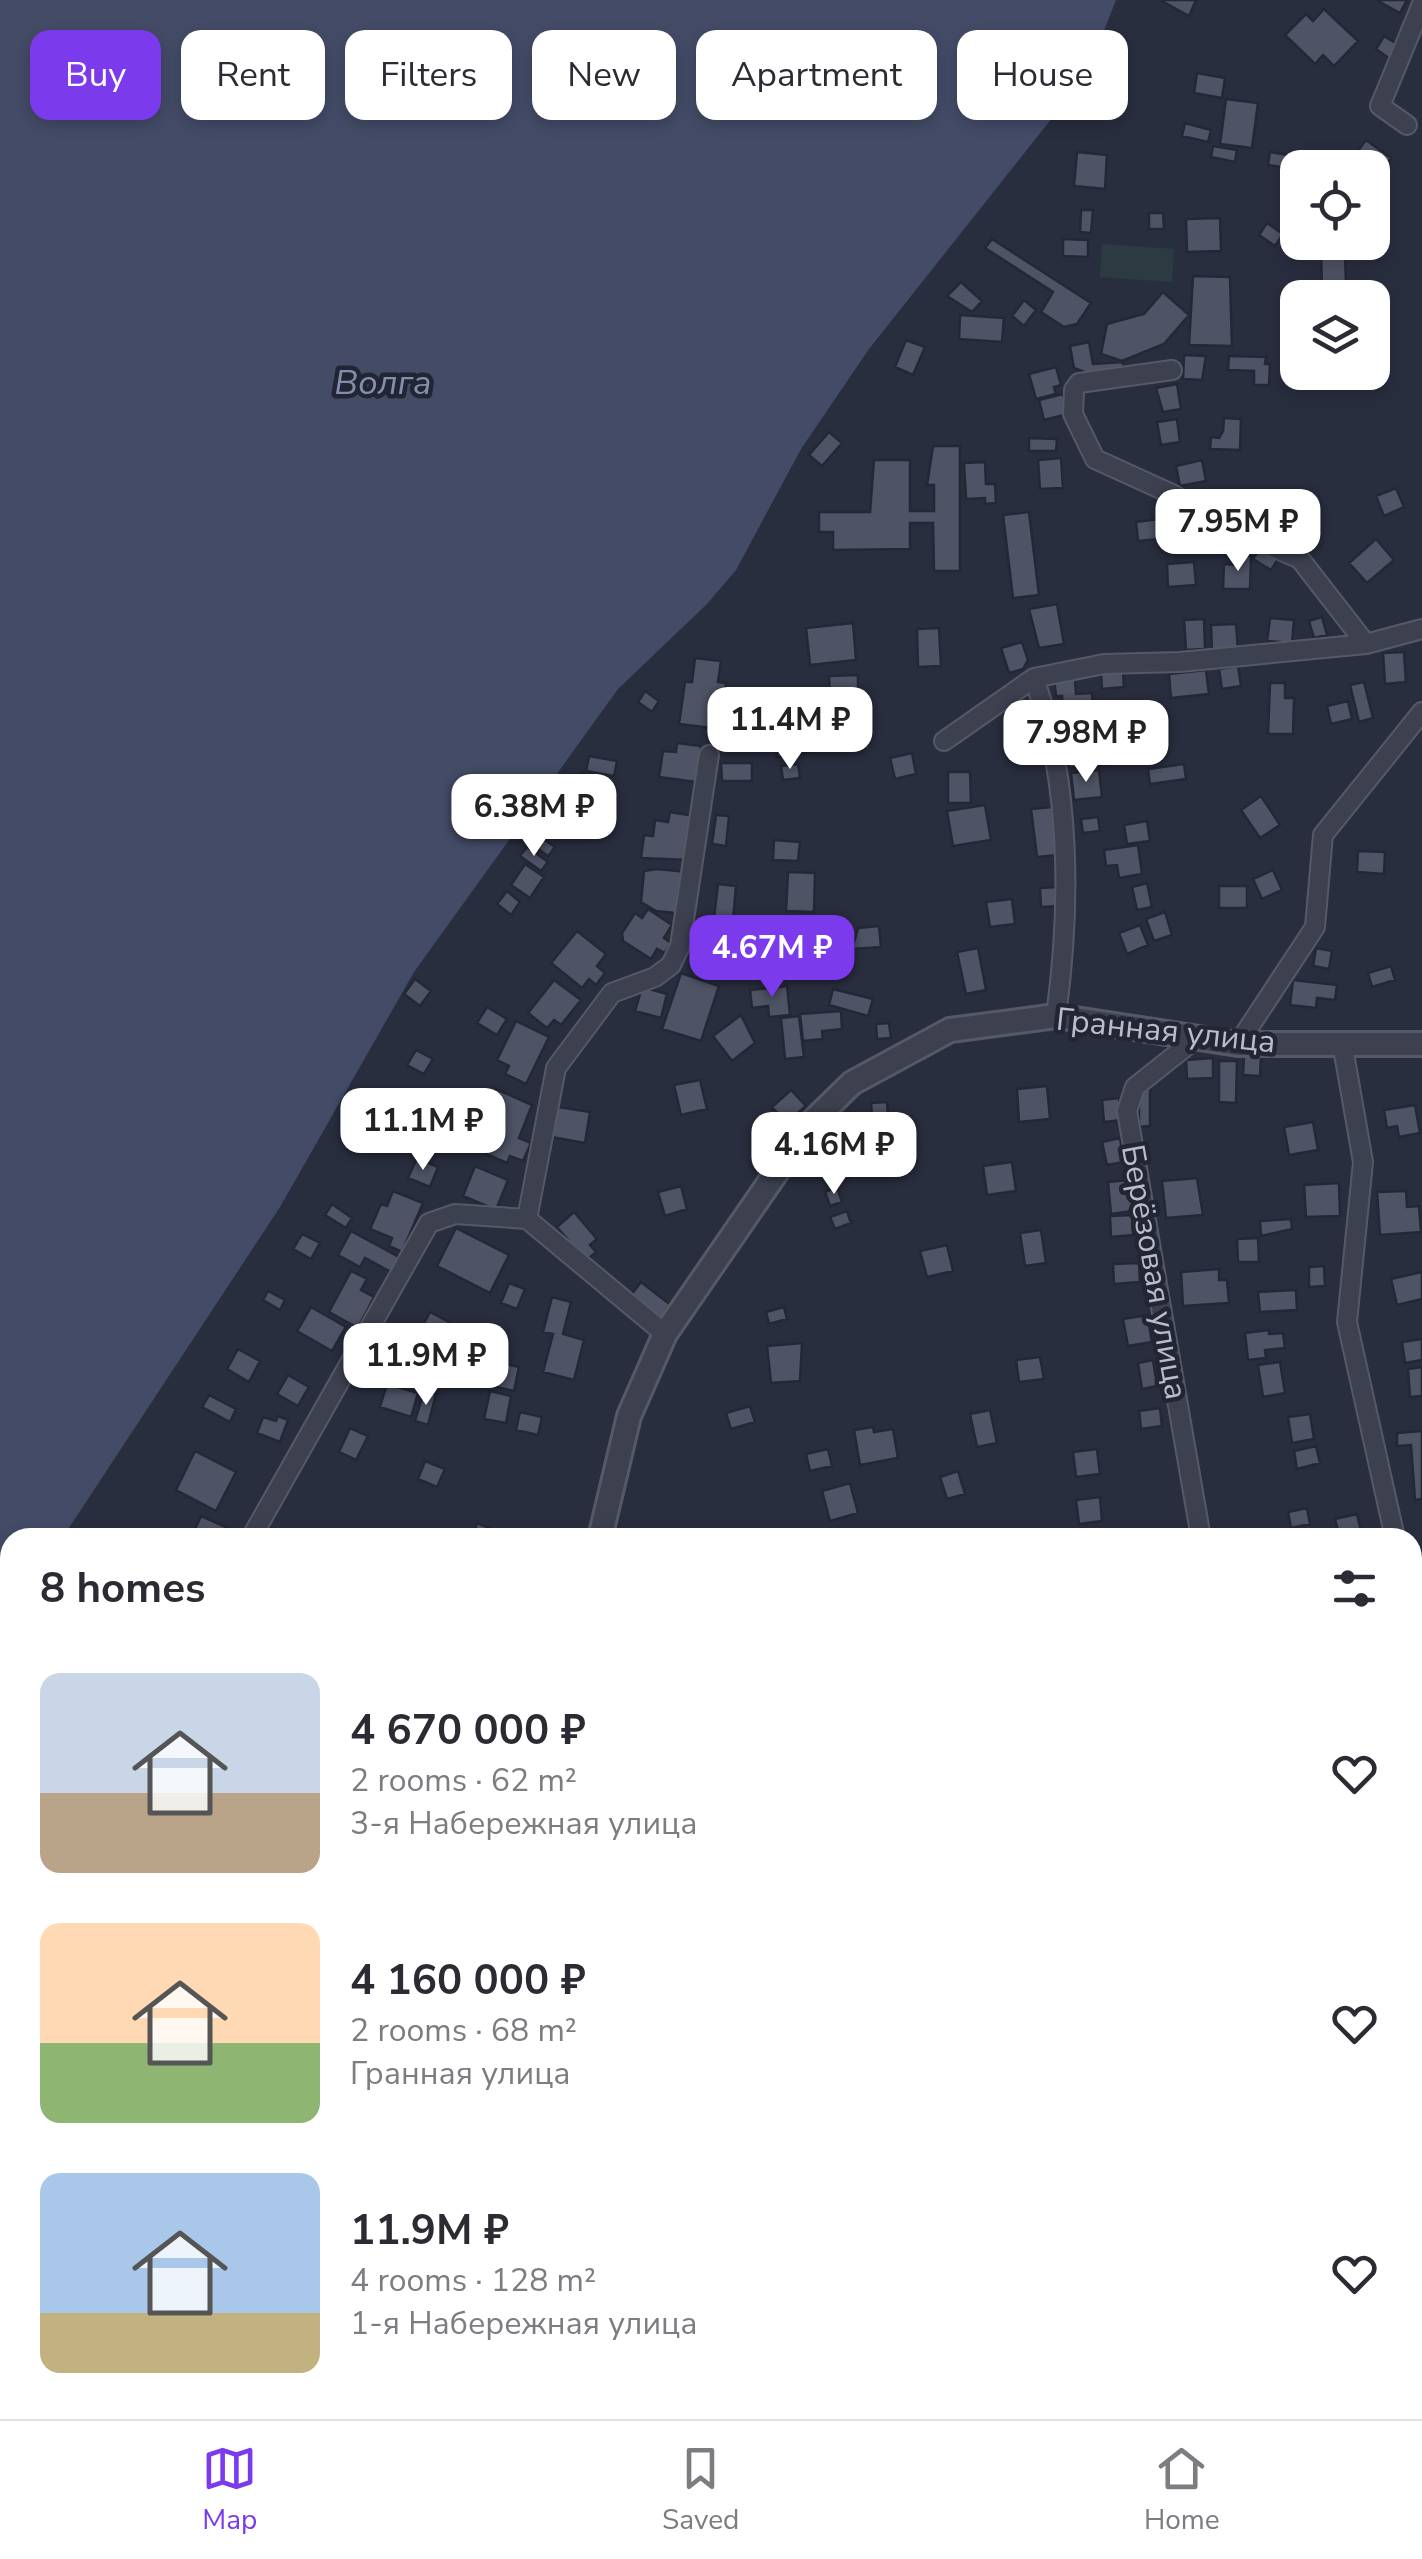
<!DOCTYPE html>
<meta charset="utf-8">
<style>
:root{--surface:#fff;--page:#f7f7f7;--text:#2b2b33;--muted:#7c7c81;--line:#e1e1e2;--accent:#7c3aed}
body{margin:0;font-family:"Nunito Sans",sans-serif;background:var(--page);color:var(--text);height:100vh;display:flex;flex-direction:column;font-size:38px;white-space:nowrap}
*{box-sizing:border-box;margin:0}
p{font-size:32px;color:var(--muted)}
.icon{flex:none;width:55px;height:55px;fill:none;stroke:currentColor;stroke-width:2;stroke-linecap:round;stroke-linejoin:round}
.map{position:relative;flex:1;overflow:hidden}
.panel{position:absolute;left:0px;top:1528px;width:1422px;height:892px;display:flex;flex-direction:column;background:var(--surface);border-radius:30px 30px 0 0;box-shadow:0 5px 15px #0003}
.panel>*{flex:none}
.banner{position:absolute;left:30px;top:30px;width:1362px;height:90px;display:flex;gap:20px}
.tools{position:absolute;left:1280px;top:150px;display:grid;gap:20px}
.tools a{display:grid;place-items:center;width:110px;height:110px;border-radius:20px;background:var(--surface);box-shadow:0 5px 15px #0003;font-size:50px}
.price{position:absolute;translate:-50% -85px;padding:0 22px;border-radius:20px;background:#fff;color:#222;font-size:32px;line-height:65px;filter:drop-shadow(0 2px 5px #0008)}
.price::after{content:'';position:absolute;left:50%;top:60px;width:30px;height:22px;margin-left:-15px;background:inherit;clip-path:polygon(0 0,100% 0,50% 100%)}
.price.current{background:var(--accent);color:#fff}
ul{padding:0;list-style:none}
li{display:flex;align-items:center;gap:30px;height:250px;padding:0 40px}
li span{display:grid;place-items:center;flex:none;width:280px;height:200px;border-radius:20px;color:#555}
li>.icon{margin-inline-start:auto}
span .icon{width:120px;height:120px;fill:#fffc;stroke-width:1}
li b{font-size:42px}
h2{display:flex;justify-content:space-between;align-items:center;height:120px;padding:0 40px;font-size:42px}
.tag{padding:0 35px;border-radius:20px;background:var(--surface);box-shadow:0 5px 15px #0003;font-size:35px;line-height:90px}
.tag.current{background:var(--accent);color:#fff}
.dock{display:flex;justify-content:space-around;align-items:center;height:140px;border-top:2px solid var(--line);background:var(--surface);font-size:28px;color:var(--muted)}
.dock a{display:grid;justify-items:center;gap:5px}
.dock .current{color:var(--accent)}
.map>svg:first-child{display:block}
.green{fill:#2c3b41}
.water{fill:#434b67}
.building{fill:#4e5365;stroke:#242836;stroke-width:2.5}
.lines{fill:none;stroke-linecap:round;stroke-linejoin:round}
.minor-casing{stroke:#555966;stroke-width:22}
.tertiary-casing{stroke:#555966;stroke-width:28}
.minor{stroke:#3d414f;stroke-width:18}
.tertiary{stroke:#3d414f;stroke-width:22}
.labels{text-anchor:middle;stroke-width:9;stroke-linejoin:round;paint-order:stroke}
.street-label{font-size:32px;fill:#babdc9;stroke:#222634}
.water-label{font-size:35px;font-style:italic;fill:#858eac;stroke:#222634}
</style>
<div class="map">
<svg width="1422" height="2419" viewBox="0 0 1422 2419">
<rect width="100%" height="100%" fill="#292e3f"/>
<path class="green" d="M1102 244 1174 249 1172 282 1100 277Z"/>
<path class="water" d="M0 0H1116L1087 74 869 349 801 449 736 570 707 604 618 689 414 972 280 1207 63 1537 10 1538V1626L0 1649Z"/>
<path class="building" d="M1160 0H1196L1189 16Z
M1376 0H1407L1400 13Z
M1324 9 1358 41 1334 66 1323 55 1315 64 1285 35 1306 14 1313 21Z
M1384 36 1402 47 1393 61 1376 49Z
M1197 73 1225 78 1222 98 1194 93Z
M1226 99 1258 103 1252 148 1220 144Z
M1185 123 1211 130 1208 142 1182 136Z
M1366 140 1391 158 1379 174 1354 156Z
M1213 146 1237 150 1235 162 1211 157Z
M1077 152 1107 155 1105 189 1074 186Z
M1270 152 1294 156 1293 169 1268 165Z
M1081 210H1093L1091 233 1080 232Z
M1149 213H1163L1164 229H1149Z
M1220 218 1221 251 1187 252 1186 219Z
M1267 223 1283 234 1275 246 1259 235Z
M992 239 1091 303 1077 324 1064 327 1041 312 1053 292 985 248Z
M1063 239 1088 240V257L1063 256Z
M1345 255 1346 284 1322 285 1321 256Z
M1193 276 1230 277 1232 346 1189 345Z
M961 282 982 301 972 312 947 296Z
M1163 292 1189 315 1164 344 1122 361 1101 354 1107 324 1144 314Z
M1024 300 1036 310 1024 326 1012 316Z
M960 315 1004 318 1002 342 959 339Z
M906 340 925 347 913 375 895 367Z
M1089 342 1093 364 1123 362 1124 371 1092 375 1074 368 1070 346Z
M1184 355 1206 356 1202 380 1183 379Z
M1229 356 1266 357 1265 364H1270L1269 385H1254V371L1228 370Z
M1056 367 1061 385 1054 387 1056 394 1036 399 1029 374Z
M1177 384 1181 409 1163 412 1156 388Z
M1063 394 1068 414 1044 420 1039 400Z
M1224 418 1241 419 1240 450 1210 449 1211 437 1219 438 1223 431Z
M1177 419 1180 442 1161 445 1157 422Z
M829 432 842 443 822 466 809 455Z
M1029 438 1057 439 1056 451H1029Z
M933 446H960V571H934L933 523H910V549L833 550V532H819V512H870L874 460H910V511H934V485H927Z
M1061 458 1063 488 1040 489 1038 460Z
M1202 460 1206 481 1180 486 1176 466Z
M985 462 986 484H995L996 503 985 504V498L966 499 964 463Z
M1396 488 1404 507 1384 516 1376 496Z
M1029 512 1039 595 1013 598 1003 515Z
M1300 512 1320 530 1306 545 1286 527Z
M1167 518 1170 538 1138 541 1136 522Z
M1376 539 1394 560 1367 583 1349 563Z
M1263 544 1280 556 1271 570 1253 559Z
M1238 555 1251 556 1250 589H1223L1224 564 1238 565Z
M1194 562 1196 585 1168 587 1167 564Z
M1057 604 1064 644 1039 648 1029 609Z
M1322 617 1327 635 1314 638 1309 621Z
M1270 618 1294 620 1292 643 1267 641Z
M1204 619 1205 649 1186 650 1184 620Z
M853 623 856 660 810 665 806 628Z
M1236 624 1238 649 1212 651 1211 625Z
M939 628 941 666 918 667 917 629Z
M1022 642 1028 660 1023 669 1009 673 1001 648Z
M1404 652 1406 682 1385 684 1383 653Z
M695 658 721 661 718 682 726 683 720 729 679 724 685 682H692Z
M1238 666 1241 686 1222 689 1219 669Z
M1206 670 1209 694 1171 698 1169 674Z
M1123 671 1124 687 1102 689 1101 673Z
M858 675V696L830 697 829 676Z
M1075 678 1076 694 1092 693 1095 733 1065 735 1062 696H1056L1054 679Z
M1364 682 1373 718 1359 722 1350 685Z
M1270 683H1285V698H1294L1293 734H1268Z
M645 691 659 701 652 712 638 702Z
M1348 701 1352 719 1331 724 1327 706Z
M777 726 813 731V752L777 757Z
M1110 739 1112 764 1069 768 1066 744Z
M677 743 701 746 696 782 659 777 663 751 676 752Z
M912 753 916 774 895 779 890 758Z
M589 756 617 761 614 776 586 771Z
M721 763H752V781H722Z
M798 764 800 778 783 780 781 766Z
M1184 764 1186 779 1150 784 1148 769Z
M1099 770 1102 797 1074 800 1071 773Z
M948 772H970L971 803H948Z
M581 773 609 780 605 796 577 790Z
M1261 796 1280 825 1260 838 1241 810Z
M562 801 585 811 578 830 555 820Z
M985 805 991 840 953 846 947 811Z
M1052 807 1058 855 1037 857 1031 809Z
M670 812 695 816 690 860 641 858 644 835 653 836 655 820 668 822Z
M716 815 729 816 726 846 712 844Z
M1098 817 1100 831 1083 833 1081 819Z
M1147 821 1150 841 1127 844 1124 825Z
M533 832 555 847 548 856 527 841Z
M774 840 800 842 798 861 773 860Z
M1138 845 1142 874 1119 878 1117 865 1106 866 1104 850Z
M527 847 548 862 541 871 520 856Z
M1358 851 1385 852 1384 874 1357 872Z
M525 864 544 877 530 898 511 885Z
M657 869 688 872 684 914 656 911 641 902 644 871Z
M1273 870 1282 890 1262 899 1253 879Z
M788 872 815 873 814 912 786 911Z
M1147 883 1152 907 1137 910 1132 887Z
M718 884 736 886 733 920 714 918Z
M1219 886H1247V908H1219Z
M1058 887 1060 906 1041 907 1040 888Z
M507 891 520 902 511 915 497 904Z
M1012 899 1015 924 990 927 986 902Z
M648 909 672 925 664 938 671 943 665 953 657 949 651 959 623 941 622 933 635 913 642 918Z
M1165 912 1172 935 1154 941 1146 919Z
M1140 925 1148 945 1127 954 1119 933Z
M879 926 881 947 852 949 858 928Z
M577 931 606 954 597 966 605 973 596 985 589 979 582 988 551 963Z
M826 933V949L846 948V978L810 979 809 934Z
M978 948 986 990 966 994 957 952Z
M1316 948 1332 951 1329 969 1313 966Z
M1391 966 1395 980 1372 987 1368 973Z
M681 973 719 986 701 1041 662 1029Z
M415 979 431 991 420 1006 404 994Z
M554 980 581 1000 561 1025 554 1020 547 1028 528 1013Z
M1293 980 1337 985 1335 1000 1317 998 1316 1008 1290 1005Z
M787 986 790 1015 769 1017 768 1006 752 1008 750 990Z
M642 987 667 994 661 1018 635 1011Z
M833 989 873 999 868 1016 829 1005Z
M487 1007 507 1019 497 1035 477 1023Z
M841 1011 842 1029 822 1031 823 1039 803 1041 800 1014Z
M741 1015 755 1043 732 1061 713 1036Z
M799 1016 804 1057 785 1059 781 1018Z
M516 1021 549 1037 526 1084 505 1074 509 1066 497 1060Z
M889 1023 891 1038 877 1039 876 1024Z
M416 1050 433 1059 424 1074 407 1065Z
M1244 1056H1261L1260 1076 1243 1075Z
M1213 1058V1078L1187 1079 1186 1060Z
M1219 1061H1237L1236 1103 1219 1102Z
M700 1080 707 1109 681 1115 674 1085Z
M1150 1084V1126L1139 1127V1094Z
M1047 1086 1050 1119 1019 1122 1017 1089Z
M496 1089 532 1105 519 1138 531 1143 523 1161 510 1156 507 1163 472 1148Z
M791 1090 806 1106 786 1123 772 1107Z
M1119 1098 1122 1120 1104 1122 1102 1100Z
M887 1102 889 1128 873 1130 871 1103Z
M1415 1105 1420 1133 1399 1137 1397 1126 1387 1128 1384 1110Z
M552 1106 590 1112 585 1143 546 1136Z
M1313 1122 1318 1150 1289 1155 1284 1127Z
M858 1136 861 1163 851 1165 849 1152 837 1154 834 1139Z
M1120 1138 1124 1162 1107 1165 1102 1142Z
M417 1158 438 1167 430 1187 408 1178Z
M1012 1162 1016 1191 987 1195 983 1166Z
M475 1166 508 1180 496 1210 463 1196Z
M1197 1178 1203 1215 1166 1218 1162 1181Z
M1129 1180 1133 1211 1111 1214 1108 1182Z
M1339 1183 1340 1216 1306 1217 1304 1185Z
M681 1186 687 1209 665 1216 658 1192Z
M837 1187 842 1202 830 1206 825 1192Z
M393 1191 423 1203 402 1252 389 1246 392 1238 370 1229 381 1204 387 1206Z
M1406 1191 1407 1207 1419 1206 1421 1232 1380 1235 1377 1192Z
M332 1204 352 1218 346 1228 325 1215Z
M847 1211 851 1223 835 1229 830 1217Z
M574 1212 597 1239 590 1245 596 1252 586 1261 557 1227Z
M1132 1215 1133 1235 1111 1237 1110 1216Z
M1291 1219 1292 1229 1261 1236 1260 1221Z
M456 1228 509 1255 490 1293 437 1266Z
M1041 1230 1046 1263 1025 1266 1020 1233Z
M351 1231 399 1257 391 1272 365 1258 360 1267 338 1255Z
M302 1234 320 1243 311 1259 293 1249Z
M1258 1238 1259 1262H1238L1237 1239Z
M947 1245 953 1271 927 1277 920 1251Z
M1139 1263 1140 1282 1114 1284 1113 1264Z
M1324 1266 1325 1286 1309 1287V1267Z
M1219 1269V1280H1227L1229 1303 1183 1306 1181 1272Z
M351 1271 367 1279 361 1290 374 1297 358 1328 329 1312Z
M1422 1272V1299L1397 1305 1391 1279Z
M641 1282 672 1306 652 1331 628 1299Z
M509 1283 525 1289 517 1309 501 1303Z
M1296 1290 1297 1310 1260 1312 1258 1292Z
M268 1291 285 1300 280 1310 263 1300Z
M552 1297 571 1302 563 1334 584 1340 574 1380 543 1372 553 1334 543 1332Z
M311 1307 346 1327 332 1351 297 1331Z
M784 1307 787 1319 769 1324 766 1312Z
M430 1312 458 1327 444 1353 416 1338Z
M1154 1314 1155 1324 1149 1325 1152 1342 1128 1346 1123 1319Z
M1269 1330V1334L1283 1333 1285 1348 1265 1350 1266 1358 1248 1360 1245 1333Z
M1422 1339V1360L1405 1363 1402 1342Z
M802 1343 800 1381 771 1383 767 1346Z
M384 1345 420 1357 410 1386 374 1374Z
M238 1349 260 1361 249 1382 227 1369Z
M1040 1357 1044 1379 1019 1382 1016 1360Z
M1153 1360 1157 1386 1142 1389 1138 1363Z
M497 1362 519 1367 514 1391 492 1386Z
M1280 1362 1285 1393 1263 1397 1258 1365Z
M1422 1367V1396L1410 1397 1408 1369Z
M288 1375 309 1387 298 1406 277 1394Z
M387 1384 418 1393 411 1417 380 1407Z
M424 1391 436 1394 428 1425 415 1421Z
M490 1391 511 1396 506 1423 484 1419Z
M209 1395 236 1409 230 1422 202 1407Z
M750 1406 755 1422 731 1429 726 1413Z
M1160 1408 1162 1426 1141 1429 1139 1411Z
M990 1410 997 1443 977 1447 970 1414Z
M520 1412 542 1417 538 1435 516 1430Z
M1310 1414 1314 1439 1292 1443 1288 1417Z
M278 1416 288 1420 280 1442 257 1433 263 1417 276 1421Z
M873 1427 874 1432 893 1429 898 1458 860 1465 854 1430Z
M350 1428 368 1436 356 1460 339 1452Z
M1422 1431V1499L1415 1500 1411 1445 1397 1446V1433Z
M1316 1446 1320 1463 1297 1469 1294 1451Z
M828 1449 832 1466 810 1471 806 1454Z
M1097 1449 1100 1474 1076 1477 1073 1452Z
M195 1451 236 1472 216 1511 176 1490Z
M425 1461 445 1469 437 1487 418 1479Z
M958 1471 965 1494 947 1499 940 1477Z
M850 1483 858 1513 830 1521 822 1491Z
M1100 1497 1102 1521 1079 1524 1076 1500Z
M1307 1508 1310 1524 1291 1528 1288 1512Z
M1357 1514 1361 1531 1339 1535 1335 1519Z
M201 1516 228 1528 224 1538H191Z
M477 1523 492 1529 489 1538H472Z
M1194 1530V1538H1178L1177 1531Z
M1422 1552V1573L1416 1574 1413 1553Z
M0 1873 10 1882V1896L0 1908Z
M1422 2021V2037H1412V2022Z
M1412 2102H1419L1421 2124 1412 2125Z
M1422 2145V2160L1412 2161V2146Z
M1422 2252V2286H1412V2253Z
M1421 2303V2325L1412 2326V2304Z
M1412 2337H1422V2360H1412Z
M1422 2369V2390L1412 2391V2370Z
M139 2410H146L157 2419H132Z
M171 2410H198L192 2419Z
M462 2410H500L497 2419H459Z
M537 2410H570L567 2419H534Z
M846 2410H869L871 2419H848Z"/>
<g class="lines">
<g class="minor-casing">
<path id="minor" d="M1407 125 1380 106 1422 4
M1172 370 1079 383 1074 390 1073 414 1095 459 1174 495 1209 519 1300 559 1366 644
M1034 678C1071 783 1071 906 1056 1016
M944 741 1034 678 1104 664 1180 662 1366 644 1422 629
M1198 1037 1135 1087 1127 1111 1201 1538
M1342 1042 1363 1162 1347 1322 1395 1538
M1238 1044 1315 927 1323 835 1422 712
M527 1219 556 1068 612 993 655 977 671 965 680 946 709 755
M527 1219 665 1334
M251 1538 429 1223 455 1214 527 1219
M1412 1762 1422 1836
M0 1965 10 1952
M942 2410 943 2419
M1091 2410 1093 2419
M1262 2410 1263 2419
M575 2419 578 2410"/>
</g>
<g class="tertiary-casing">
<path id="tertiary" d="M600 1538 629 1416 665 1334 809 1125 852 1083 950 1030 1056 1016 1238 1044H1422
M318 2419 320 2410"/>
</g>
<use href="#minor" class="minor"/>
<use href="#tertiary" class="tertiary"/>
</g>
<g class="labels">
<g class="street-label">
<text transform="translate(1166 1030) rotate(6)" y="11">Гранная улица</text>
<text transform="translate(1155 1272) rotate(80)" y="11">Берёзовая улица</text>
</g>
<g class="water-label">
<text x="383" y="394">Волга</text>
</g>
</g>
</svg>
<div class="tools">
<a><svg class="icon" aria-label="locate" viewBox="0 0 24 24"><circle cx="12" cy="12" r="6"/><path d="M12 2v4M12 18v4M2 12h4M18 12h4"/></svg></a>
<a><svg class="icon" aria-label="layers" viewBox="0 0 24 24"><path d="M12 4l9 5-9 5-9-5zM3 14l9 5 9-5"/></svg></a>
</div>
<b class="price" style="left:1238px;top:574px">7.95M ₽</b>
<b class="price" style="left:790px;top:772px">11.4M ₽</b>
<b class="price" style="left:1086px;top:785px">7.98M ₽</b>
<b class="price" style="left:534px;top:859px">6.38M ₽</b>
<b class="price current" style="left:772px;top:1000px">4.67M ₽</b>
<b class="price" style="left:423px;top:1173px">11.1M ₽</b>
<b class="price" style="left:834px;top:1197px">4.16M ₽</b>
<b class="price" style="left:426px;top:1408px">11.9M ₽</b>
<div class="banner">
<a class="tag current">Buy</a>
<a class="tag">Rent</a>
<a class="tag">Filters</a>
<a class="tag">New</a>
<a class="tag">Apartment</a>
<a class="tag">House</a>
</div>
<section class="panel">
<h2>8 homes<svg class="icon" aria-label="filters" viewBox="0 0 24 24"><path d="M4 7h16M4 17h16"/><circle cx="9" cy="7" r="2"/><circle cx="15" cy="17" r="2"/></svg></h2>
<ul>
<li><span style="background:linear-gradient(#c9d6e8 60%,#b9a48a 0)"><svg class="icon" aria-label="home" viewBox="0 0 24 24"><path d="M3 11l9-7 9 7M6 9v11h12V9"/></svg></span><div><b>4 670 000 ₽</b><p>2 rooms · 62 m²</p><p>3-я Набережная улица</p></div><svg class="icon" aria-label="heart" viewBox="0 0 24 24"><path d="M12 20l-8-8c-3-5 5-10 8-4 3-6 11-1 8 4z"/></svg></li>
<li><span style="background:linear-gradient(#ffd9b3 60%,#8fb573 0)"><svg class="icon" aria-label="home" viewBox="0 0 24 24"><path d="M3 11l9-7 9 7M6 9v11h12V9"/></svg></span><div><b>4 160 000 ₽</b><p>2 rooms · 68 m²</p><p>Гранная улица</p></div><svg class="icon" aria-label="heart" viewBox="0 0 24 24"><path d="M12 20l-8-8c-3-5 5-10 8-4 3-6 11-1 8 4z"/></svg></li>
<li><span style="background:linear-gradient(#a9c7e8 70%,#c2b280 0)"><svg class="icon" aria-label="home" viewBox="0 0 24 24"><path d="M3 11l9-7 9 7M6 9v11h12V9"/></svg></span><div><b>11.9M ₽</b><p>4 rooms · 128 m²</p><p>1-я Набережная улица</p></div><svg class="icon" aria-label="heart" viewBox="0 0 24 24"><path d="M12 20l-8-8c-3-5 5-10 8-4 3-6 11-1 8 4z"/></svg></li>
</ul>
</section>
</div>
<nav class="dock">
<a class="current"><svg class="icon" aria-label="map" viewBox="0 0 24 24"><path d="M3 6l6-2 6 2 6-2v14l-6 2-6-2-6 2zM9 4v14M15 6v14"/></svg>Map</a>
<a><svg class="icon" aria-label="saved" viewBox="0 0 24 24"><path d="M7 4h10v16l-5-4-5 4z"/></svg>Saved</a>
<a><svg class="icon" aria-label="home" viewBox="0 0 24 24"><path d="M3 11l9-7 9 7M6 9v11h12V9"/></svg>Home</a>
</nav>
